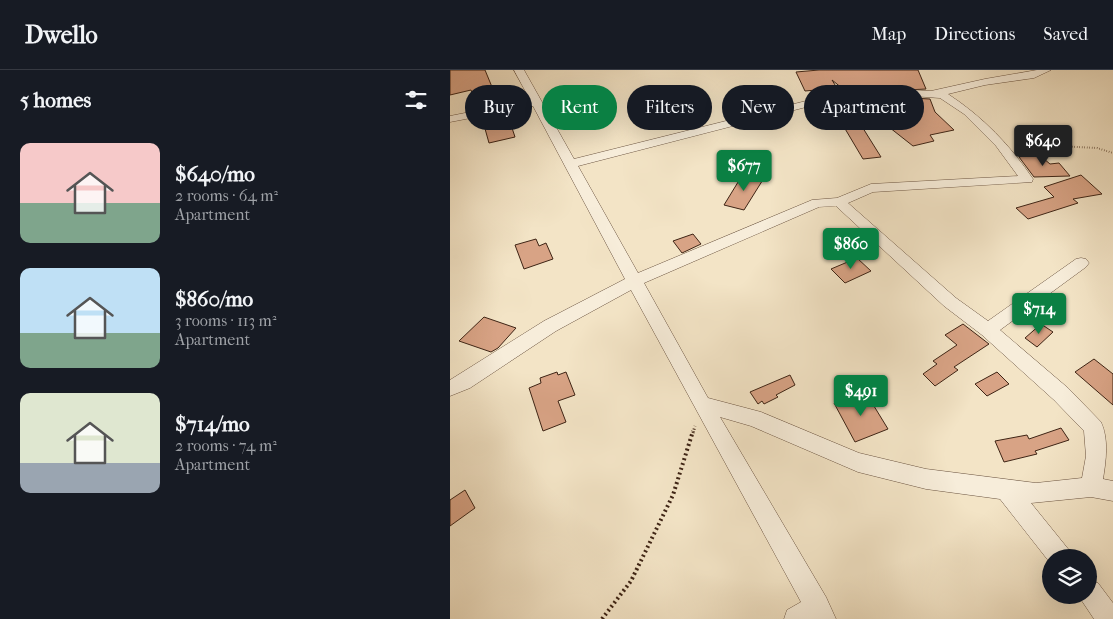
<!DOCTYPE html>
<meta charset="utf-8">
<style>
:root{--surface:#171b24;--page:#242831;--text:#f1f3f6;--muted:#9ea1a6;--line:#363941;--accent:#0b8043}
body{margin:0;font-family:"IM FELL French Canon",serif;background:var(--page);color:var(--text);height:100vh;display:flex;flex-direction:column;font-size:19px;white-space:nowrap}
*{box-sizing:border-box;margin:0}
p{font-size:16px;color:var(--muted)}
.icon{flex:none;width:28px;height:28px;fill:none;stroke:currentColor;stroke-width:2;stroke-linecap:round;stroke-linejoin:round}
.map{position:relative;flex:1;overflow:hidden}
.drawer{display:flex;flex-direction:column;background:var(--surface);width:450px}
.drawer>*{flex:none}
.guide{position:absolute;left:15px;top:15px;width:475px;height:45px;display:flex;gap:10px}
.controls{position:absolute;left:592px;top:479px;display:grid;gap:10px}
.controls a{display:grid;place-items:center;width:55px;height:55px;border-radius:50%;background:var(--surface);box-shadow:0 5px 20px #0002;font-size:25px}
.price{position:absolute;translate:-50% -42px;padding:0 11px;border-radius:5px;background:var(--accent);color:#fff;font-size:16px;line-height:32px;filter:drop-shadow(0 1px 2px #0008)}
.price::after{content:'';position:absolute;left:50%;top:30px;width:15px;height:11px;margin-left:-8px;background:inherit;clip-path:polygon(0 0,100% 0,50% 100%)}
.price.selected{background:#222;color:#fff}
ul{padding:0;list-style:none}
li{display:flex;align-items:center;gap:15px;height:125px;padding:0 20px}
li span{display:grid;place-items:center;flex:none;width:140px;height:100px;border-radius:10px;color:#555}
li>.icon{margin-inline-start:auto}
span .icon{width:60px;height:60px;fill:#fffc;stroke-width:1}
li b{font-size:21px}
h2{display:flex;justify-content:space-between;align-items:center;height:60px;padding:0 20px;font-size:21px}
.pill{padding:0 18px;border-radius:22px;background:var(--surface);box-shadow:0 5px 20px #0002;font-size:18px;line-height:45px}
.pill.selected{background:var(--accent);color:#fff}
header{display:flex;align-items:center;gap:30px;box-sizing:border-box;height:70px;padding:0 25px;background:var(--surface);border-bottom:1px solid var(--line)}
header strong{font-size:24px}
nav{display:flex;gap:28px;margin-inline-start:auto;font-size:18px}
main{display:flex;flex:1;min-height:0}
.map>svg:first-child{display:block}
.building{fill:#d8a385;stroke:#3e2415}
.lines{fill:none;stroke-linecap:round;stroke-linejoin:round}
.street-casing{stroke:#6b5441;stroke-width:1}
.path-far2{stroke:#3e2415;stroke-width:2;stroke-dasharray:0.5 2;stroke-linecap:butt}
.path-far1{stroke:#3e2415;stroke-width:3;stroke-dasharray:1 2.5;stroke-linecap:butt}
.path{stroke:#3e2415;stroke-width:4;stroke-dasharray:2 3;stroke-linecap:butt}
.street{fill:#f7edda;fill-rule:evenodd}
</style>
<header>
<strong>Dwello</strong>
<nav><a>Map</a><a>Directions</a><a>Saved</a></nav>
</header>
<main>
<section class="drawer">
<h2>5 homes<svg class="icon" aria-label="filters" viewBox="0 0 24 24"><path d="M4 7h16M4 17h16"/><circle cx="9" cy="7" r="2"/><circle cx="15" cy="17" r="2"/></svg></h2>
<ul>
<li><span style="background:linear-gradient(#f6c9c9 60%,#7fa58c 0)"><svg class="icon" aria-label="home" viewBox="0 0 24 24"><path d="M3 11l9-7 9 7M6 9v11h12V9"/></svg></span><div><b>$640/mo</b><p>2 rooms · 64 m²</p><p>Apartment</p></div></li>
<li><span style="background:linear-gradient(#bfe0f5 65%,#7fa58c 0)"><svg class="icon" aria-label="home" viewBox="0 0 24 24"><path d="M3 11l9-7 9 7M6 9v11h12V9"/></svg></span><div><b>$860/mo</b><p>3 rooms · 113 m²</p><p>Apartment</p></div></li>
<li><span style="background:linear-gradient(#dfe7d0 70%,#9aa5b1 0)"><svg class="icon" aria-label="home" viewBox="0 0 24 24"><path d="M3 11l9-7 9 7M6 9v11h12V9"/></svg></span><div><b>$714/mo</b><p>2 rooms · 74 m²</p><p>Apartment</p></div></li>
</ul>
</section>
<div class="map">
<svg width="663" height="549" viewBox="0 0 663 549">
<rect width="100%" height="100%" fill="#f3e4c6"/>
<filter id="stains"><feTurbulence type="fractalNoise" baseFrequency=".004" numOctaves="4"/><feColorMatrix values="0 0 0 0 .2 0 0 0 0 .09 0 0 0 0 .02 0 0 0 .5 -.17"/></filter>
<radialGradient id="worn" r=".72"><stop offset=".6" stop-color="#630" stop-opacity="0"/><stop offset="1" stop-color="#630" stop-opacity=".3"/></radialGradient>
<path class="building" d="M0 0H35L49 34 29 38 21 20 0 25Z
M369 0H468L476 19 398 23 382 10 390 23 371 27 366 20 355 21 346 2Z
M462 28 480 29 485 42 504 60 480 65 484 71 463 76 430 50 454 43 439 30Z
M53 44 56 50 59 49 65 67 39 73 32 48Z
M411 55 431 87 413 89 394 57Z
M587 83 600 94 609 93 620 106 584 107 569 87Z
M293 104 314 108 294 140 274 135Z
M631 105 652 124 623 129 628 133 578 149 566 138 604 127 594 117Z
M243 164 251 174 232 183 223 171Z
M86 169 89 176 96 173 103 189 74 199 65 175Z
M407 188 421 201 395 213 381 199Z
M34 247 66 258 48 278 41 282 9 271Z
M513 254 539 274 504 297 508 300 485 316 473 304 487 294 483 291 507 275 495 265Z
M591 254 603 262 587 277 575 268Z
M644 289 663 304V335L625 302Z
M107 302 108 305 116 302 125 325 108 331 116 352 93 361 79 318 91 313 90 308Z
M547 302 559 314 537 326 525 314Z
M340 305 345 315 326 325 328 327 314 334 312 331 308 334 300 322Z
M416 323 438 359 405 372 384 333Z
M611 358 619 370 585 381 587 384 554 392 545 371 577 365 579 369Z
M15 420 25 438 0 456V430Z"/>
<g class="lines">
<g class="street-casing">
<path id="street" d="M64 0H74L124 89 360 30 462 20 481 21 535 9 587 0H601L584 8 535 15 498 24C533 47 560 75 583 109L582 112 423 122 398 133 506 228 538 251 626 189 631 188 636 189 639 193 636 197 550 260 618 318 651 352C659 369 656 391 653 409L663 411V431L641 427 581 433 619 480 622 488H601V494L550 429 476 419 408 402 301 356 270 347 376 527 386 549H334L337 540 351 532 181 220 106 261 20 318 0 326V310L94 251 175 209 83 36 0 52V46L80 30ZM462 26 490 28 514 44 546 76 568 106 421 114 387 128 362 130 188 203 128 96 360 36ZM386 136 494 236 532 265 604 330 634 361 636 386 632 408 586 413 476 399 409 383 311 342 258 328 194 213 369 137Z
M639 510 648 513 663 533V549H644L628 525H639Z"/>
</g>
<path class="path-far2" d="M567 74 647 78 663 83"/>
<path class="path-far1" d="M243 363 245 356"/>
<path class="path" d="M152 549 181 511 223 425 243 361"/>
<use href="#street" class="street"/>
</g>
<rect width="100%" height="100%" filter="url(#stains)"/>
<rect width="100%" height="100%" fill="url(#worn)"/>
</svg>
<div class="controls">
<a><svg class="icon" aria-label="layers" viewBox="0 0 24 24"><path d="M12 4l9 5-9 5-9-5zM3 14l9 5 9-5"/></svg></a>
</div>
<b class="price selected" style="left:593px;top:97px">$640</b>
<b class="price" style="left:294px;top:122px">$677</b>
<b class="price" style="left:401px;top:200px">$860</b>
<b class="price" style="left:589px;top:265px">$714</b>
<b class="price" style="left:411px;top:347px">$491</b>
<div class="guide">
<a class="pill">Buy</a>
<a class="pill selected">Rent</a>
<a class="pill">Filters</a>
<a class="pill">New</a>
<a class="pill">Apartment</a>
</div>
</div>
</main>
